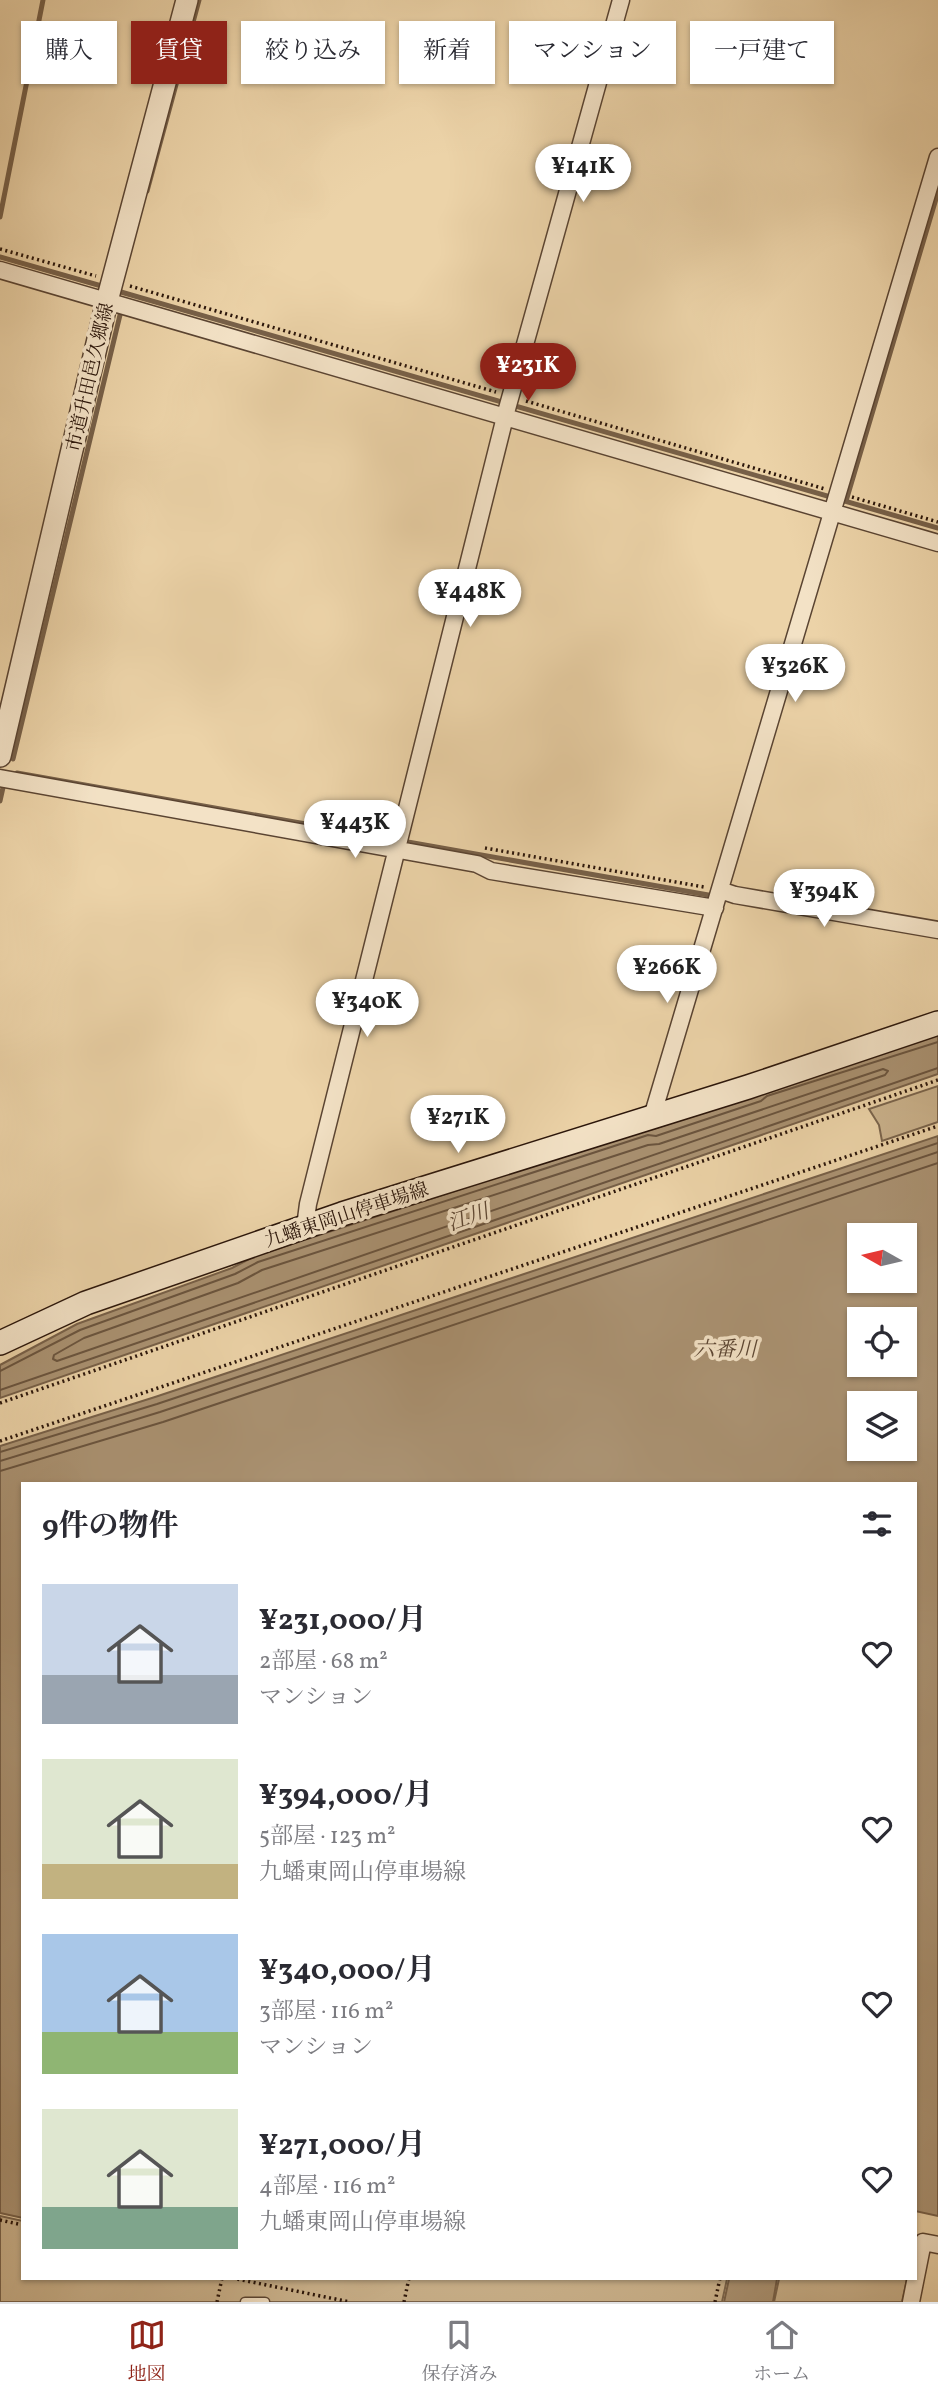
<!DOCTYPE html>
<html lang="ja">
<meta charset="utf-8">
<style>
:root{--surface:#fff;--page:#f2f2f3;--text:#2b2b33;--muted:#7c7c81;--line:#e1e1e2;--accent:#8f2418}
body{margin:0;font-family:Vollkorn,"Noto Serif JP",serif;background:var(--page);color:var(--text);height:100vh;display:flex;flex-direction:column;font-size:26px;white-space:nowrap}
*{box-sizing:border-box;margin:0}
p{font-size:23px;color:var(--muted)}
.icon{flex:none;width:38px;height:38px;fill:none;stroke:currentColor;stroke-width:2;stroke-linecap:round;stroke-linejoin:round}
.map{position:relative;flex:1;overflow:hidden}
.side{position:absolute;left:21px;top:1482px;width:896px;height:798px;display:flex;flex-direction:column;background:var(--surface);border-radius:0px;box-shadow:0 2px 5px #0004}
.side>*{flex:none}
.top-card{position:absolute;left:21px;top:21px;width:896px;height:63px;display:flex;gap:14px}
.needle{width:46px;rotate:278deg}
.fabs{position:absolute;left:847px;top:1223px;display:grid;gap:14px}
.fabs a{display:grid;place-items:center;width:70px;height:70px;border-radius:0px;background:var(--surface);box-shadow:0 2px 5px #0004;font-size:35px}
.price{position:absolute;translate:-50% -60px;padding:0 16px;border-radius:24px;background:#fff;color:#222;font-size:23px;line-height:46px;filter:drop-shadow(0 2px 4px #0008)}
.price::after{content:'';position:absolute;left:50%;top:42px;width:21px;height:16px;margin-left:-10px;background:inherit;clip-path:polygon(0 0,100% 0,50% 100%)}
.price.on{background:var(--accent);color:#fff}
ul{padding:0;list-style:none}
li{display:flex;align-items:center;gap:21px;height:175px;padding:0 21px}
li span{display:grid;place-items:center;flex:none;width:196px;height:140px;border-radius:0px;color:#555}
li>.icon{margin-inline-start:auto}
span .icon{width:84px;height:84px;fill:#fffc;stroke-width:1}
li b{font-size:30px}
h2{display:flex;justify-content:space-between;align-items:center;height:84px;padding:0 21px;font-size:30px}
.pill{padding:0 24px;border-radius:0px;background:var(--surface);box-shadow:0 2px 5px #0004;font-size:24px;line-height:63px}
.pill.on{background:var(--accent);color:#fff}
.tab-bar{display:flex;justify-content:space-around;align-items:center;height:98px;border-top:2px solid var(--line);background:var(--surface);font-size:19px;color:var(--muted)}
.tab-bar a{display:grid;justify-items:center;gap:4px}
.tab-bar .on{color:var(--accent)}
.map>svg:first-child{display:block}
.green{fill:#cbb38d;stroke:#7a644c;stroke-width:2}
.water{fill:#aa9272;stroke:#776048;stroke-width:2;fill-rule:evenodd}
.lines{fill:none;stroke-linecap:round;stroke-linejoin:round}
.shore{stroke:#6a543e;stroke-width:2}
.stream{stroke:#776048;stroke-width:5}
.service-casing{stroke:#5a4432;stroke-width:11}
.minor-casing{stroke:#5a4432;stroke-width:19}
.tertiary-casing{stroke:#5a4432;stroke-width:24}
.secondary-casing{stroke:#2a150a;stroke-width:26}
.path{stroke:#2a150a;stroke-width:3.5;stroke-dasharray:2 3.5;stroke-linecap:butt}
.service{stroke:#f3e2c6;stroke-width:8}
.minor{stroke:#f3e2c6;stroke-width:16}
.tertiary{stroke:#f3e2c6;stroke-width:21}
.secondary{stroke:#f3e2c6;stroke-width:23}
.labels{text-anchor:middle;stroke-width:7;stroke-linejoin:round;paint-order:stroke}
.street-label{font-size:19px;fill:#2a150a;stroke:#f3e2c6}
.water-label{font-size:21px;font-style:italic;fill:#5d4734;stroke:#f3e2c6}
</style>
<div class="map">
<svg width="938" height="2302" viewBox="0 0 938 2302">
<rect width="100%" height="100%" fill="#ecd3a8"/>
<filter id="stains"><feTurbulence type="fractalNoise" baseFrequency=".00286" numOctaves="4"/><feColorMatrix values="0 0 0 0 .2 0 0 0 0 .09 0 0 0 0 .02 0 0 0 .5 -.17"/></filter>
<radialGradient id="worn" r=".72"><stop offset=".6" stop-color="#630" stop-opacity="0"/><stop offset="1" stop-color="#630" stop-opacity=".3"/></radialGradient>
<path class="green" d="M938 1086V1122L882 1141 879 1125 869 1109Z
M0 2216 23 2221V2278L727 2279 722 2302H0Z
M779 2279V2278L907 2279 902 2302H774Z"/>
<path class="water" d="M938 1034V1074L0 1398V1365L77 1324 232 1268 255 1256 651 1127 653 1129Z
M938 1136V2216L915 2211V1484H23V2218L0 2213V1446L155 1397ZM859 1236H905V1281H859ZM859 1320H905V1365H859ZM859 1404H905V1449H859Z
M729 2279H777L773 2302H724Z"/>
<g class="lines">
<path class="shore" d="M883 1069 888 1071 885 1075 57 1361 53 1359 54 1355 84 1338 238 1283 262 1270 648 1145 659 1144Z
M0 1371 80 1330 235 1274 258 1262 648 1135 656 1136 761 1101 767 1096 938 1042
M0 1390 938 1068
M0 1452 157 1404 938 1143
M0 1461 160 1412 938 1152
M0 1471 163 1422 938 1163"/>
<path class="stream" d="M147 191 199 0
M0 217 43 0
M0 257 105 287
M114 290 938 528
M846 501 938 192
M13 759 120 315
M17 773 714 896
M0 801 4 783"/>
<g class="service-casing">
<path id="service" d="M245 2302H265"/>
</g>
<g class="minor-casing">
<path id="minor" d="M0 270 938 543
M0 778 477 864 491 871 715 908
M720 890 735 895 938 930
M652 1117 938 157
M305 1227 308 1204 507 409 621 0
M911 2302 923 2242 938 2245"/>
</g>
<g class="tertiary-casing">
<path id="tertiary" d="M0 756 107 301 187 0"/>
</g>
<g class="secondary-casing">
<path id="secondary" d="M0 1343 86 1303 342 1214 748 1087 938 1023"/>
</g>
<path class="path" d="M0 249 96 276
M130 286 496 392
M526 401 825 489
M852 497 938 522
M485 848 704 887
M0 1403 938 1080
M0 1441 938 1126
M0 2220 23 2225
M232 2278 350 2302
M217 2302 222 2278
M404 2302 409 2278
M715 2302 720 2278"/>
<use href="#service" class="service"/>
<use href="#minor" class="minor"/>
<use href="#tertiary" class="tertiary"/>
<use href="#secondary" class="secondary"/>
</g>
<g class="labels">
<g class="street-label">
<text transform="translate(89 377) rotate(-77)" y="7">市道升田邑久郷線</text>
<text transform="translate(346 1214) rotate(-18)" y="7">九蟠東岡山停車場線</text>
</g>
<g class="water-label">
<text transform="translate(468 1217) rotate(-19)" y="7">江川</text>
<text x="725" y="1356">六番川</text>
</g>
</g>
<rect width="100%" height="100%" filter="url(#stains)"/>
<rect width="100%" height="100%" fill="url(#worn)"/>
</svg>
<div class="fabs">
<a><svg class="needle" viewBox="-14 -14 28 28"><path d="M0-13l5 13h-10z" fill="#e53935"/><path d="M0 13l5-13h-10z" fill="#7c7c81"/></svg></a>
<a><svg class="icon" aria-label="locate" viewBox="0 0 24 24"><circle cx="12" cy="12" r="6"/><path d="M12 2v4M12 18v4M2 12h4M18 12h4"/></svg></a>
<a><svg class="icon" aria-label="layers" viewBox="0 0 24 24"><path d="M12 4l9 5-9 5-9-5zM3 14l9 5 9-5"/></svg></a>
</div>
<b class="price" style="left:583px;top:204px">¥141K</b>
<b class="price on" style="left:528px;top:403px">¥231K</b>
<b class="price" style="left:470px;top:629px">¥448K</b>
<b class="price" style="left:795px;top:704px">¥326K</b>
<b class="price" style="left:355px;top:860px">¥443K</b>
<b class="price" style="left:824px;top:929px">¥394K</b>
<b class="price" style="left:667px;top:1005px">¥266K</b>
<b class="price" style="left:367px;top:1039px">¥340K</b>
<b class="price" style="left:458px;top:1155px">¥271K</b>
<div class="top-card">
<a class="pill">購入</a>
<a class="pill on">賃貸</a>
<a class="pill">絞り込み</a>
<a class="pill">新着</a>
<a class="pill">マンション</a>
<a class="pill">一戸建て</a>
</div>
<section class="side">
<h2>9件の物件<svg class="icon" aria-label="filters" viewBox="0 0 24 24"><path d="M4 7h16M4 17h16"/><circle cx="9" cy="7" r="2"/><circle cx="15" cy="17" r="2"/></svg></h2>
<ul>
<li><span style="background:linear-gradient(#c9d6e8 65%,#9aa5b1 0)"><svg class="icon" aria-label="home" viewBox="0 0 24 24"><path d="M3 11l9-7 9 7M6 9v11h12V9"/></svg></span><div><b>¥231,000/月</b><p>2部屋 · 68 m²</p><p>マンション</p></div><svg class="icon" aria-label="heart" viewBox="0 0 24 24"><path d="M12 20l-8-8c-3-5 5-10 8-4 3-6 11-1 8 4z"/></svg></li>
<li><span style="background:linear-gradient(#dfe7d0 75%,#c2b280 0)"><svg class="icon" aria-label="home" viewBox="0 0 24 24"><path d="M3 11l9-7 9 7M6 9v11h12V9"/></svg></span><div><b>¥394,000/月</b><p>5部屋 · 123 m²</p><p>九蟠東岡山停車場線</p></div><svg class="icon" aria-label="heart" viewBox="0 0 24 24"><path d="M12 20l-8-8c-3-5 5-10 8-4 3-6 11-1 8 4z"/></svg></li>
<li><span style="background:linear-gradient(#a9c7e8 70%,#8fb573 0)"><svg class="icon" aria-label="home" viewBox="0 0 24 24"><path d="M3 11l9-7 9 7M6 9v11h12V9"/></svg></span><div><b>¥340,000/月</b><p>3部屋 · 116 m²</p><p>マンション</p></div><svg class="icon" aria-label="heart" viewBox="0 0 24 24"><path d="M12 20l-8-8c-3-5 5-10 8-4 3-6 11-1 8 4z"/></svg></li>
<li><span style="background:linear-gradient(#dfe7d0 70%,#7fa58c 0)"><svg class="icon" aria-label="home" viewBox="0 0 24 24"><path d="M3 11l9-7 9 7M6 9v11h12V9"/></svg></span><div><b>¥271,000/月</b><p>4部屋 · 116 m²</p><p>九蟠東岡山停車場線</p></div><svg class="icon" aria-label="heart" viewBox="0 0 24 24"><path d="M12 20l-8-8c-3-5 5-10 8-4 3-6 11-1 8 4z"/></svg></li>
</ul>
</section>
</div>
<nav class="tab-bar">
<a class="on"><svg class="icon" aria-label="map" viewBox="0 0 24 24"><path d="M3 6l6-2 6 2 6-2v14l-6 2-6-2-6 2zM9 4v14M15 6v14"/></svg>地図</a>
<a><svg class="icon" aria-label="saved" viewBox="0 0 24 24"><path d="M7 4h10v16l-5-4-5 4z"/></svg>保存済み</a>
<a><svg class="icon" aria-label="home" viewBox="0 0 24 24"><path d="M3 11l9-7 9 7M6 9v11h12V9"/></svg>ホーム</a>
</nav>
